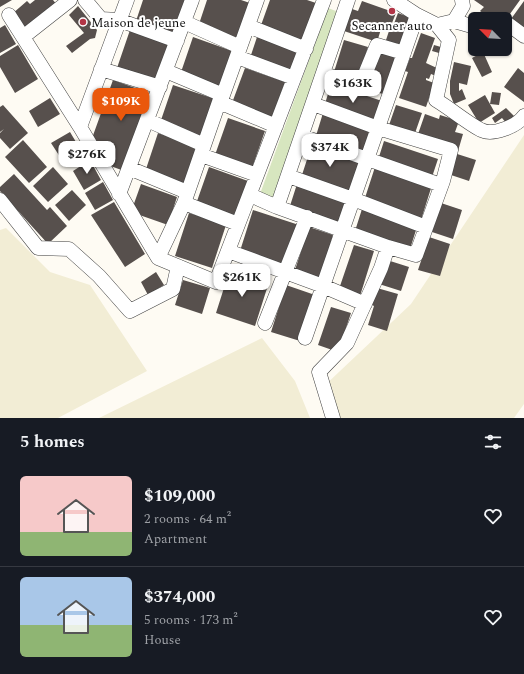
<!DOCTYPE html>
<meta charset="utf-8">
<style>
:root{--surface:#171b24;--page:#242831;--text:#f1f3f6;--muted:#9ea1a6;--line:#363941;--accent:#ea580c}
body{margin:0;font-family:Spectral,serif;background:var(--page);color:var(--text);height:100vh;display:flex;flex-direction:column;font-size:15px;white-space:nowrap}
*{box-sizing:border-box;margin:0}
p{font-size:13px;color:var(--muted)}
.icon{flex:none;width:22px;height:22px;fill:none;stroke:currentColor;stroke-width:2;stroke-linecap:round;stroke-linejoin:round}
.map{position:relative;height:418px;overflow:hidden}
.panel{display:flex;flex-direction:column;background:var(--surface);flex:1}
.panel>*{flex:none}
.needle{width:26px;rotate:294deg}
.fabs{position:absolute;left:468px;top:12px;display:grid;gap:8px}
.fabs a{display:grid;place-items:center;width:44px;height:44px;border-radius:6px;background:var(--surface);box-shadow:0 1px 3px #0004;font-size:20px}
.price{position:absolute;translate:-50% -34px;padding:0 9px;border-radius:8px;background:#fff;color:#222;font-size:13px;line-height:26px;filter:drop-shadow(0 1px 2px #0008)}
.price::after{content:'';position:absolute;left:50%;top:24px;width:12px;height:9px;margin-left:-6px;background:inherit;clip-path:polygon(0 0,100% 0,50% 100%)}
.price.current{background:var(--accent);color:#fff}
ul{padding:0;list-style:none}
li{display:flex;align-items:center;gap:12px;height:100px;padding:0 20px}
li+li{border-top:1px solid var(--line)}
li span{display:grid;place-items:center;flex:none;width:112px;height:80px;border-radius:6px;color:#555}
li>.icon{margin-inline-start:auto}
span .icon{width:48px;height:48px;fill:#fffc;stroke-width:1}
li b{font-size:17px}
h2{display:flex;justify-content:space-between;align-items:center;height:48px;padding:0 20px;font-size:17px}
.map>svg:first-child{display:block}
.farmland{fill:#f2edd5}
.green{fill:#d7e6bf}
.building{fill:#57504d}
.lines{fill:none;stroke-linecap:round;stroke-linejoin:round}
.minor-casing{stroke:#424242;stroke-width:15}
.minor{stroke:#fff;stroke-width:14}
.poi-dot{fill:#b23546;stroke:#fff;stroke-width:1.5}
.labels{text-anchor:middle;stroke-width:4;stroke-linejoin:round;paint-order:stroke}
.poi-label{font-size:13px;fill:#0f0f0f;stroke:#fff;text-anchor:start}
</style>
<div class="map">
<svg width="524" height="418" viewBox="0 0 524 418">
<rect width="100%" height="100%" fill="#fefbf3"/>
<path class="farmland" d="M524 135V404L514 418H335L322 388 411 304Z
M6 228 50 272 90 285 147 371 58 418H0V230Z
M262 338 295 381 310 418H99Z"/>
<path class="green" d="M328 8 341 13 273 198 260 194Z"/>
<path class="building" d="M0 0H12L0 7Z
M35 0H53L57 5 26 31 12 14 27 1 30 4Z
M143 0H188L175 35 136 21Z
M207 0H241L250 3 236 41 198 27Z
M270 0H307L316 3 302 42 260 28Z
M474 0H520L505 21V19H498L493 15 491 19 480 11 484 7Z
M362 1 396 13 390 28 382 26 377 42 344 31 352 9 358 11Z
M524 1V28L511 19Z
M78 6 97 30 95 38 90 39 72 53 66 46 84 33 69 15Z
M398 13 414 19 404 46 396 43 394 47 385 43 390 28 392 29Z
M5 25 16 44 0 53V28Z
M505 29 513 35 508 38 511 42 505 45Z
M130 30 170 44 156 83 117 68Z
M421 33 435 38 426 63 439 69 436 76 431 74 429 79 426 78V80L434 83 426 107 399 98 408 72 405 71 410 58H412Z
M193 37 235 52 222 90 180 75Z
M257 37 299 52 292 73 250 58Z
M344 40 368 47 358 79 334 72Z
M18 45 38 79 15 93 0 67V56Z
M434 45 441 47 439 53 432 51Z
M378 50 398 56 386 95 366 89Z
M483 52 492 72 482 77 472 58Z
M454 62 471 66 467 85 459 83V91L462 89 466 99 454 104 450 94V81Z
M245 68 285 82 272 117 232 103Z
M518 68 524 73V102L504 87Z
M113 80 152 94 124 171 108 165 113 149 91 141Z
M331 84 382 101 375 124 324 107Z
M173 85 218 100 204 139 160 123Z
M492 92 501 93 499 105 490 104Z
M485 95 495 113 479 123 468 105Z
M50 98 60 114 38 127 29 111Z
M3 105 28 133 10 149 0 138V133L4 129 0 132V107Z
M396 105 422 113 414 136 388 128Z
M506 108 516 118 507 124 502 118 495 123 492 118Z
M323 113 374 129 365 155 315 139Z
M425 114 439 119 440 115 459 121 455 132 463 134 458 151 417 137Z
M228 118 265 131 252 168 215 155Z
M70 132 82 152 64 163 51 143Z
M158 133 200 148 187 187 145 172Z
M23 140 47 167 29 183 5 157Z
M384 141 438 159 432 177 378 160Z
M312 144 360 159 349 193 301 178Z
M454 153 476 160 469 181 448 174Z
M90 160 101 180 84 190 73 171Z
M53 167 68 184 48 202 33 186Z
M209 167 248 181 235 218 196 204Z
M375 167 432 185 421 220 364 201Z
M14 174 47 210 50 207 67 226 48 244 0 191V187Z
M103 182 113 200 95 210 85 193Z
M141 184 177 197 168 225 131 212Z
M297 184 350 201 342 226 289 209Z
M72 190 86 205 69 221 55 205Z
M114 202 145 254 125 267 91 215Z
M441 203 462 210 453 239 432 232Z
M362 209 417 227 410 249 355 231Z
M253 210 299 225 286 266 240 251Z
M189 213 226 225 212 268 175 256Z
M309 227 333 235 319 280 294 273Z
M429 237 450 244 440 276 418 270Z
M354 245 374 251 360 296 339 289Z
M387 260 409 267 401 291 379 284Z
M230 269 269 282 255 326 216 313Z
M156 272 164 285 148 295 141 282Z
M183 280 210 288 202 314 175 305Z
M286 285 315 295 300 341 271 332Z
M377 288 398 294 387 331 368 325 374 306 372 305Z
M331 307 351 313 338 352 318 345Z"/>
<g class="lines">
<g class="minor-casing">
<path id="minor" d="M85 0 101 19 119 20 177 41
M394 0 417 15 437 25 449 40 436 100C451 109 466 122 481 130 493 136 517 126 524 116
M9 15 80 127 158 258 216 282 324 0
M454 21 475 27
M184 22 240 47
M437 25 454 21 463 6 462 0
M505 25 508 24 524 36
M248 26 306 49
M23 37 70 0
M237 57 294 78
M101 69 160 87
M166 71 223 95
M323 74 361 84 377 45 404 53
M219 102 276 126
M147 120 204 145
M80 127 127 0
M302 136 441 185
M201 155 257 175
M129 168 187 192
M288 176 353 199 426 227
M119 194 192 0
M250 195 277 207 388 247 416 255 443 181 451 150 378 128 313 104
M0 200 38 248 69 249 99 276 130 311 173 289 178 266
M184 203 238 224
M277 207 348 0
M228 251 323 286 365 304
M158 258 184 203 219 102 223 95 257 0
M265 323 307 217
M305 338 417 15
M333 418 319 372 347 343 381 268 388 247"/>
</g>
<use href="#minor" class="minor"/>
</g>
<g class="poi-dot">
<circle cx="392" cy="11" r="4"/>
<circle cx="83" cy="22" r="4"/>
</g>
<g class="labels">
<g class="poi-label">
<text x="91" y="27">Maison de jeune</text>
<text x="392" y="30" text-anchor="middle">Secanner auto</text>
</g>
</g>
</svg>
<div class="fabs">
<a><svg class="needle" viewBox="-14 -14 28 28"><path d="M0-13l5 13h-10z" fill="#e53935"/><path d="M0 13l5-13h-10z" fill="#9ea1a6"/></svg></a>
</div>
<b class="price" style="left:353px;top:104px">$163K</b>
<b class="price current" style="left:121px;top:122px">$109K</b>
<b class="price" style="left:330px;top:168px">$374K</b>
<b class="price" style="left:87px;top:175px">$276K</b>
<b class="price" style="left:242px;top:298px">$261K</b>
</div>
<section class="panel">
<h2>5 homes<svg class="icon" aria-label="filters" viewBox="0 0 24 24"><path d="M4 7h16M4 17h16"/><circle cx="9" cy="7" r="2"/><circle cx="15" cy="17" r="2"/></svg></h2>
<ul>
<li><span style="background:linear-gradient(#f6c9c9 70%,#8fb573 0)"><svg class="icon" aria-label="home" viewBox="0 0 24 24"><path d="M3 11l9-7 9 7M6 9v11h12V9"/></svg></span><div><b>$109,000</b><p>2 rooms · 64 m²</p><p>Apartment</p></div><svg class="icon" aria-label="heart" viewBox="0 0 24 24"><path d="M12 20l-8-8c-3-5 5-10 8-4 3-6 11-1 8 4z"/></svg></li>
<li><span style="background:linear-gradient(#a9c7e8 60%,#8fb573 0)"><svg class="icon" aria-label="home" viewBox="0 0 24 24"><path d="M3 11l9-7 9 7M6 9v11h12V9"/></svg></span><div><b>$374,000</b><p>5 rooms · 173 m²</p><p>House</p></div><svg class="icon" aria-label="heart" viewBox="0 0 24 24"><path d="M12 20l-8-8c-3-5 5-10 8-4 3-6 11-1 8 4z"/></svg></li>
</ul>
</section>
